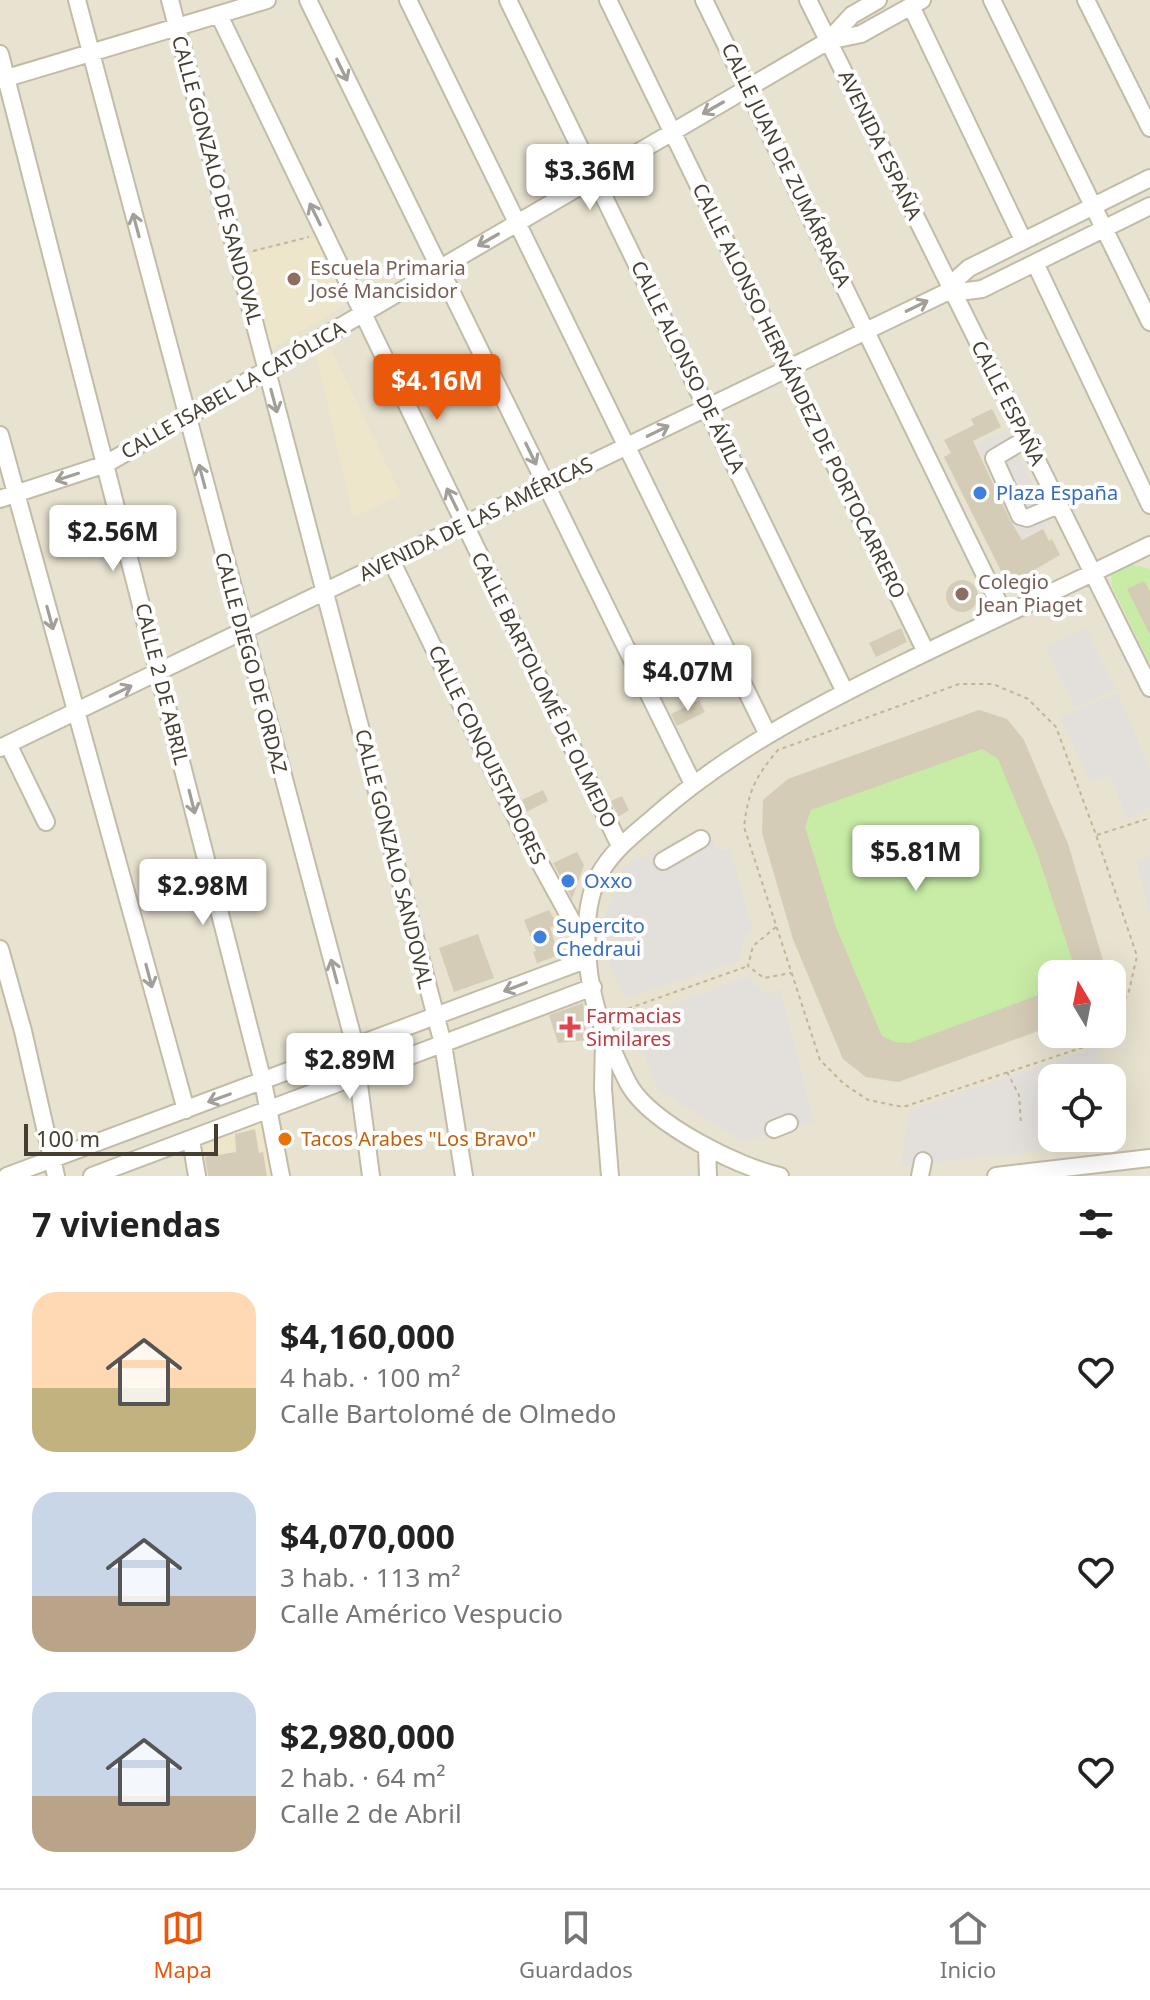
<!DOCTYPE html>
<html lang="es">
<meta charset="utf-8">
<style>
:root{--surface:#fff;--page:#f2f2f2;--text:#222;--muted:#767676;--line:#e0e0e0;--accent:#ea580c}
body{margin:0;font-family:"Noto Sans",sans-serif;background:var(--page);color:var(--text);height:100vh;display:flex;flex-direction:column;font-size:30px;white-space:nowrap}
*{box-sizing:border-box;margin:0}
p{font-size:26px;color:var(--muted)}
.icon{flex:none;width:44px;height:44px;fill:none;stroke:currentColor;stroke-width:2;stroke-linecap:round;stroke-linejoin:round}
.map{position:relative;height:1176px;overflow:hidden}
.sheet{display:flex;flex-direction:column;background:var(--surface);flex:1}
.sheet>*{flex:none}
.needle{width:52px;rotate:350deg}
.tools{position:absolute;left:1038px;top:960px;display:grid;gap:16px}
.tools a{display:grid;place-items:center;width:88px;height:88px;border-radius:16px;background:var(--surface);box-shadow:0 8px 32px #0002;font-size:40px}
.scale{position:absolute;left:24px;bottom:20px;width:194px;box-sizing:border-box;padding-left:8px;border:4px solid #453f32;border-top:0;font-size:22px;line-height:28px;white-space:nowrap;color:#453f32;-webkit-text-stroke:6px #fff;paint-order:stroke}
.price{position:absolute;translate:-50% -68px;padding:0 18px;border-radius:8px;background:#fff;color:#222;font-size:26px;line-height:52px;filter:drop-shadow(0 2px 4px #0008)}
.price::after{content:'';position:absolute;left:50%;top:48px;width:24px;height:18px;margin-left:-12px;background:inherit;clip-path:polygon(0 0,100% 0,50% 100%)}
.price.active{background:var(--accent);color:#fff}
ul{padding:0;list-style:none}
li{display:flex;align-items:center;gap:24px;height:200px;padding:0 32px}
li span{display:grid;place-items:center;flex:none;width:224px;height:160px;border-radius:24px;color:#555}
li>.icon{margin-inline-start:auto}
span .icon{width:96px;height:96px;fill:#fffc;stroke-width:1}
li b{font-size:34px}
h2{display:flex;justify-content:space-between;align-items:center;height:96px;padding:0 32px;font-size:34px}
.tab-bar{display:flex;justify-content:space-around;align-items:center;height:112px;border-top:2px solid var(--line);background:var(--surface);font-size:22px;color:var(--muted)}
.tab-bar a{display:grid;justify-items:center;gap:4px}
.tab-bar .active{color:var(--accent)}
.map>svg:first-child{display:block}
.residential{fill:#e8e2d0;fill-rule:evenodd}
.education{fill:#eee6cb}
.pitch{fill:#c8eca6}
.parking{fill:#e3e0dc}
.building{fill:#d5ccb7}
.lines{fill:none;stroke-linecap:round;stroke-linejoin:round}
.minor-casing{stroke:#c2bba7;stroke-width:20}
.path{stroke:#c3b594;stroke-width:2;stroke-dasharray:4 4;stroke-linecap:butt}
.minor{stroke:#fff;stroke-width:16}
.oneway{stroke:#a29f98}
.education-dot{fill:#8d6e63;stroke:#fff;stroke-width:3}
.shop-dot{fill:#3f7fe0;stroke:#fff;stroke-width:3}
.health-dot{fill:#e0444e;stroke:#fff;stroke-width:3}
.food-dot{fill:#e8710a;stroke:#fff;stroke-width:3}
.labels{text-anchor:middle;stroke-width:8;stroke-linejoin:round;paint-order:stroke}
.street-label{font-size:20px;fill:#453f32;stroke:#fff}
.education-label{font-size:20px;fill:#785e54;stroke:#fff;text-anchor:start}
.shop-label{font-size:20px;fill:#366cbe;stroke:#fff;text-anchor:start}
.health-label{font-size:20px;fill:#be3a42;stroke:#fff;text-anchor:start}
.food-label{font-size:20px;fill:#c56008;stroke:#fff;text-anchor:start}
</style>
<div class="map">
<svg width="1150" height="1176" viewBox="0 0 1150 1176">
<rect width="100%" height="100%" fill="#f3efe2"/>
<path class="residential" d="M0 0H1150V1176H0ZM1052 974H1112V1034H1052ZM1052 1078H1112V1138H1052Z"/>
<path class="education" d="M319 236 348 303 270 350 244 255Z
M329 345 401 495 353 517 316 353Z
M261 1119 271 1176H204L198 1142Z"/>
<path class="pitch" d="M1130 564 1150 569V664L1112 587 1111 573Z
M979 710 1007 719 1024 740 1104 974H1052V1026L898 1082 866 1077 843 1059 793 939 763 833V800L788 779Z"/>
<path class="parking" d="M1007 430 1051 523 1022 538 977 444Z
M1086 628 1116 689 1075 708 1045 648Z
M1118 693 1150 771V808L1127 818 1109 774 1090 782 1060 717Z
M677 840H713L717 850H730L753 930 743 940 739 961 624 998 609 962 603 923 623 866Z
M1150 855V916L1136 860Z
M748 976 762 991 769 993 780 989 814 1122 742 1141 657 1089 632 1020Z
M1097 1047 1106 1078H1052V1138H1076L1077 1146 901 1166 909 1110Z"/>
<path class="building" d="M992 409 1001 427 973 441 1010 520 1022 540 1043 529 1049 541 1052 539 1060 555 1008 585 944 457 951 453 944 440 974 425 971 419Z
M946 596a16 16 0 1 1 32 0a16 16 0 1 1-32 0Z
M1144 581 1150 592V635L1127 589Z
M901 628 907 642 876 657 869 643Z
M699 700 705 712 677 726 671 714Z
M979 710 1007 719 1024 740 1068 844 1105 967 1104 974H1072L1073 962 1037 853 998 759 982 749 811 810 805 827 836 927 882 1036 895 1042 909 1043 1052 990V1026L898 1082 866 1077 843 1059 793 939 762 833 763 800 788 779Z
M543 790 548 801 526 812 520 801Z
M622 796 629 810 618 817 611 801Z
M577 852 584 865 572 899 553 863Z
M549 910 558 925 550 927 557 950 554 957 537 963 533 952 536 951 524 920Z
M478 934 494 978 454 992 439 948Z
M583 1003 587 1040 558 1043 549 1015Z
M255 1129 259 1153 263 1152 267 1176H208L205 1157 236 1152 235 1134Z"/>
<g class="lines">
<g class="minor-casing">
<path id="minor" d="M77 0 355 1046
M170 0 443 1044 464 1176
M308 0 693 784
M408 0 768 735
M508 0 845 692
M608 0 926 652
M704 0 1004 614
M808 0 1150 688
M992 0 1150 322
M1086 0 1150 128
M911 6 1023 240
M219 15 620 846
M828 41 861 34 922 0
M0 54 263 1082 281 1176
M0 80 267 0
M1035 263 1150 505
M951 290 959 277 969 268 1150 178
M0 435 186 1110
M1026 439 994 458 1020 516 1027 518 1058 505
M0 499 106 464 828 41 852 15 878 0
M391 560 524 834 584 943
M8 744 46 822
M0 748 951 290 967 291 982 289 1150 206
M663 861 701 839
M0 949 23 1031 56 1176
M604 1038 603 1089 610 1176
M358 1077 371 1176
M774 1129 789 1123
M191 1140 197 1176
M707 1148 708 1176
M7 1176 588 959
M92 1176 593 987
M780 1176C738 1167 655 1125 631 1088 622 1073 615 1055 608 1039 587 996 577 918 599 875 612 851 633 835 653 818 727 752 816 706 904 663 986 623 1069 585 1150 545
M920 1176 923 1161
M996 1176 1150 1158"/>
</g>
<path class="path" d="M253 251 309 237
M1097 835 1150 818
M776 927 753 946 748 966 764 978 791 973
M613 1014 748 966
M1102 1034 1093 1044 903 1107 868 1100 844 1084 820 1060 744 827C748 792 755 777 778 750L959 684H993L1028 699 1056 727 1096 835 1137 956 1129 991 1112 1023
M1007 1072 1019 1095 1021 1124"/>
<use href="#minor" class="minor"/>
</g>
<defs><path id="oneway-shaft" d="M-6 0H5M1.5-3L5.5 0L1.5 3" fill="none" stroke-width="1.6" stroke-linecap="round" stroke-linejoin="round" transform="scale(2)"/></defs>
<g class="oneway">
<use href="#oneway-shaft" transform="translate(342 70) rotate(64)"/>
<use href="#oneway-shaft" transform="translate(713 108) rotate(150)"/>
<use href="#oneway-shaft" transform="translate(315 214) rotate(-116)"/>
<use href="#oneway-shaft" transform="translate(136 225) rotate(-105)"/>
<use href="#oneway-shaft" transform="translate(488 240) rotate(150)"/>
<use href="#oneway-shaft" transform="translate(917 306) rotate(-26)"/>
<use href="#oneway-shaft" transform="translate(274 401) rotate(75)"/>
<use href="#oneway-shaft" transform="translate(658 431) rotate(-26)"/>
<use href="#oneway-shaft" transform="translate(531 454) rotate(64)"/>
<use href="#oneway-shaft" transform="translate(202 476) rotate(-105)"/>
<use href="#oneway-shaft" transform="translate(67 477) rotate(162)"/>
<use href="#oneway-shaft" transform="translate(452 499) rotate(-116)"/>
<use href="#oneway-shaft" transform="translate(50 618) rotate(75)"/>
<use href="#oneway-shaft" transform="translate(121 691) rotate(-26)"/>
<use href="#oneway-shaft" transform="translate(192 802) rotate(76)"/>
<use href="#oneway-shaft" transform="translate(334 971) rotate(-105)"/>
<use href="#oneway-shaft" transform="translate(149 976) rotate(75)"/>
<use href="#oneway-shaft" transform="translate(515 987) rotate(159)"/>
<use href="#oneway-shaft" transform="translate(219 1098) rotate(160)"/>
</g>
<g class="education-dot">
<circle cx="294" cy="279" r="8"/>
<circle cx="962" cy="594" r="8"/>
</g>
<g class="shop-dot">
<circle cx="980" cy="493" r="8"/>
<circle cx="568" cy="881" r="8"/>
<circle cx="540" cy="937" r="8"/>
</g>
<path class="health-dot" d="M566 1015h8v8h8v8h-8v8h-8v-8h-8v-8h8z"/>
<circle class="food-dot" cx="285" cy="1139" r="8"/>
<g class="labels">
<g class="street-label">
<text transform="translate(880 145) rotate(64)" y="7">AVENIDA ESPAÑA</text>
<text transform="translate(786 165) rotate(64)" y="7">CALLE JUAN DE ZUMÁRRAGA</text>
<text transform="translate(217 180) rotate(75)" y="7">CALLE GONZALO DE SANDOVAL</text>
<text transform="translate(688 367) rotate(64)" y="7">CALLE ALONSO DE ÁVILA</text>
<text transform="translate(233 390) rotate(-30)" y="7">CALLE ISABEL LA CATÓLICA</text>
<text transform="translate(799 391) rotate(64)" y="7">CALLE ALONSO HERNÁNDEZ DE PORTOCARRERO</text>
<text transform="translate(1008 403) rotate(63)" y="7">CALLE ESPAÑA</text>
<text transform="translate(476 519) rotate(-26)" y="7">AVENIDA DE LAS AMÉRICAS</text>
<text transform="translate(251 663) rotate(75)" y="7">CALLE DIEGO DE ORDAZ</text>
<text transform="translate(162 684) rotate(76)" y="7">CALLE 2 DE ABRIL</text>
<text transform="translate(544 690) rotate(64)" y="7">CALLE BARTOLOMÉ DE OLMEDO</text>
<text transform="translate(487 755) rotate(64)" y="7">CALLE CONQUISTADORES</text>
<text transform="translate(394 859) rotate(76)" y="7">CALLE GONZALO SANDOVAL</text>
</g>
<g class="education-label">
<text x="310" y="275">Escuela Primaria<tspan x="310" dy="23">José Mancisidor</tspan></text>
<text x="978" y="589">Colegio<tspan x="978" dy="23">Jean Piaget</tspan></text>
</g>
<g class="shop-label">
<text x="996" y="500">Plaza España</text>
<text x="584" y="888">Oxxo</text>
<text x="556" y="933">Supercito<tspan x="556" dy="23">Chedraui</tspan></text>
</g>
<g class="health-label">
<text x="586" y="1023">Farmacias<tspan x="586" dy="23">Similares</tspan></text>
</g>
<g class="food-label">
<text x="301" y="1146">Tacos Arabes "Los Bravo"</text>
</g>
</g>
</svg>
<div class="tools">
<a><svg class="needle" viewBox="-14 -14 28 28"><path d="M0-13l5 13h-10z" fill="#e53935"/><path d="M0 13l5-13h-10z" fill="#767676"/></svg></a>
<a><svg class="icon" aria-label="locate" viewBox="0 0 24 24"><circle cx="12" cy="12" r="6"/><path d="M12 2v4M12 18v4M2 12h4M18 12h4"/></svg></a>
</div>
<div class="scale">100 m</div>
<b class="price" style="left:590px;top:212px">$3.36M</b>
<b class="price active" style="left:437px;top:422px">$4.16M</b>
<b class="price" style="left:113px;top:573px">$2.56M</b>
<b class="price" style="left:688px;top:713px">$4.07M</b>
<b class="price" style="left:916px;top:893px">$5.81M</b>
<b class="price" style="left:203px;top:927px">$2.98M</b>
<b class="price" style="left:350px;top:1101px">$2.89M</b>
</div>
<section class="sheet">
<h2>7 viviendas<svg class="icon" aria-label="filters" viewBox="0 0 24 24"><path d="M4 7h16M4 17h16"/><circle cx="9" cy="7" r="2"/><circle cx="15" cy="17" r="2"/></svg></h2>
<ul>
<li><span style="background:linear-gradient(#ffd9b3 60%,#c2b280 0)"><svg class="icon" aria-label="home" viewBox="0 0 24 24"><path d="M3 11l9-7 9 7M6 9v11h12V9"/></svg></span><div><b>$4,160,000</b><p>4 hab. · 100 m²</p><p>Calle Bartolomé de Olmedo</p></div><svg class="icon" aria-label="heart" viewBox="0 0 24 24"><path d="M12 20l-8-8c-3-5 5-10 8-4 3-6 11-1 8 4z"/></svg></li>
<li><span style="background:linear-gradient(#c9d6e8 65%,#b9a48a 0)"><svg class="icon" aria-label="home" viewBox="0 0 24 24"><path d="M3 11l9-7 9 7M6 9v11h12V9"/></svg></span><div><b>$4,070,000</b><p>3 hab. · 113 m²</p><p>Calle Américo Vespucio</p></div><svg class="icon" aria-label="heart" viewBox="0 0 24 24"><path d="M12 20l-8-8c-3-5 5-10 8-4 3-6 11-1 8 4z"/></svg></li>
<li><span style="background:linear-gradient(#c9d6e8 65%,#b9a48a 0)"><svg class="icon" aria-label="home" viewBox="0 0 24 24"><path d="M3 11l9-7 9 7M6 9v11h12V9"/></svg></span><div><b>$2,980,000</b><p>2 hab. · 64 m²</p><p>Calle 2 de Abril</p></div><svg class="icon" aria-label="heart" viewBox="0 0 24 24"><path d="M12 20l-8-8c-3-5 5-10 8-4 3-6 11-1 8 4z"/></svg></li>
</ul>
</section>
<nav class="tab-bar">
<a class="active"><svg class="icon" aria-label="map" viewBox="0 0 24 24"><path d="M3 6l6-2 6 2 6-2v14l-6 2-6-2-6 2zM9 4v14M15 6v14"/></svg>Mapa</a>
<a><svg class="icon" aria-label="saved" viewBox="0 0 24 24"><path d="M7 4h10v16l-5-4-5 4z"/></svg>Guardados</a>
<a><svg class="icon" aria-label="home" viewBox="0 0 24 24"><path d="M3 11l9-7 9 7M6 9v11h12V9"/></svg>Inicio</a>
</nav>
